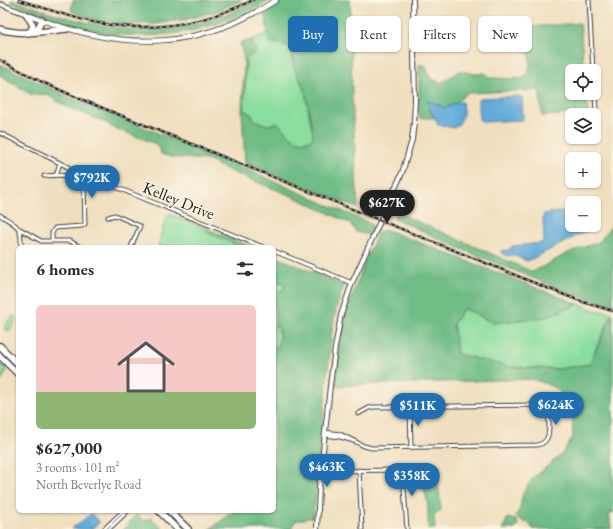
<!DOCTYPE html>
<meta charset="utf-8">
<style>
:root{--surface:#fff;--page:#f2f2f3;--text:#2b2b33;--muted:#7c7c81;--line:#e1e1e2;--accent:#1f6fb2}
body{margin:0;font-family:"EB Garamond",serif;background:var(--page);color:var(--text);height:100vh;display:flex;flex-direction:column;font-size:15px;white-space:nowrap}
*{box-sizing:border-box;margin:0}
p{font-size:13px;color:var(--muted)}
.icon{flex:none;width:22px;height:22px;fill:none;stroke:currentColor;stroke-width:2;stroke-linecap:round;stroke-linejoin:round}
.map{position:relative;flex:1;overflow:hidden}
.sheet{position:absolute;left:16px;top:245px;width:260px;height:268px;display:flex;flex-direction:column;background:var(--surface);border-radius:6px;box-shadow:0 1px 3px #0004}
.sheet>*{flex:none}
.banner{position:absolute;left:288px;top:16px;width:265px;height:36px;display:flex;gap:8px}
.fabs{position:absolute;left:565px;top:64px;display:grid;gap:8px}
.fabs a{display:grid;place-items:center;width:36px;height:36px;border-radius:6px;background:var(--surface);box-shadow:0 1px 3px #0004;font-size:20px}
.price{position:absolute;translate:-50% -34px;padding:0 9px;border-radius:14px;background:var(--accent);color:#fff;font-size:13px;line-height:26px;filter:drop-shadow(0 1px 2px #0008)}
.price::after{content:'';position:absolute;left:50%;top:24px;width:12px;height:9px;margin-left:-6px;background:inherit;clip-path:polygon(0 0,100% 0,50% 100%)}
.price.current{background:#222;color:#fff}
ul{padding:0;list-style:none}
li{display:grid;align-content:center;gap:8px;height:212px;padding:0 20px}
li+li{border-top:1px solid var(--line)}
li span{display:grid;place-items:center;height:124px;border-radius:6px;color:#555}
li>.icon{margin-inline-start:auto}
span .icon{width:72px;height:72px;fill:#fffc;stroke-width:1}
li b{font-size:17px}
h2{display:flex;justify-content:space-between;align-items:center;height:48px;padding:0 20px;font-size:17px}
.tag{padding:0 14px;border-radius:6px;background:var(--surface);box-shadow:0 1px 3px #0004;font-size:14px;line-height:36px}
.tag.current{background:var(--accent);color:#fff}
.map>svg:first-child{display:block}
.green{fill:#8add9e;stroke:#537c5d}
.forest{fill:#6fbc85;stroke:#466c50}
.water{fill:#60abd9;stroke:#3e647a}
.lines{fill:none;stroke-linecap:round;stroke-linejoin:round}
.stream{stroke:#60abd9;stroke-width:1}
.street-casing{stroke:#3c3934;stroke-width:5}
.secondary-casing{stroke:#3c3934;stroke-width:6}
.primary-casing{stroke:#3c3934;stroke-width:6}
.highway-casing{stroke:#3c3934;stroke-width:8}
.street{stroke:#fff;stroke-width:3}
.secondary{stroke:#fff;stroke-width:4}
.primary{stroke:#fff;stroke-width:4.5}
.highway{stroke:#fff;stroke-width:5.5}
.rail-casing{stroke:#1c1c1c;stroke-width:2.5}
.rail{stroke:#fcf5e5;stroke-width:1;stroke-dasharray:3;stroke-linecap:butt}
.labels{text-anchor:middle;stroke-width:3;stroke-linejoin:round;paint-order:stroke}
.street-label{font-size:16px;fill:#1c1c1c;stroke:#fcf5e5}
</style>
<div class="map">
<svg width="613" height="529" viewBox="0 0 613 529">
<rect width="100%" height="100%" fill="#fcf5e5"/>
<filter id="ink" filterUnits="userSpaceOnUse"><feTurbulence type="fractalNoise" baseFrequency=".025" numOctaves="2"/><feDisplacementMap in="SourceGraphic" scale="8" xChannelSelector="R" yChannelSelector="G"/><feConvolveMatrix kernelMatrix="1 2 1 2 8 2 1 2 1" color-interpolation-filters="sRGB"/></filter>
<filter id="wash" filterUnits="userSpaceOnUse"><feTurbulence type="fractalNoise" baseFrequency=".012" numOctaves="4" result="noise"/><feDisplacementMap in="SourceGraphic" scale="16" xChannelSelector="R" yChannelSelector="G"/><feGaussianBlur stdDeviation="0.9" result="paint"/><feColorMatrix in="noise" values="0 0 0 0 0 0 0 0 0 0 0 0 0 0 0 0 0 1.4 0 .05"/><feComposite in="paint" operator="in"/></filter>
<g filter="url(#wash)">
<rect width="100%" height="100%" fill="#f0dfbf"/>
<path class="green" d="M268 33 270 42 288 46 290 48 293 65 305 91 313 134 312 139C296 147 287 134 278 123L267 125 254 120 251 114 246 112 244 109 246 61 248 57 256 52 252 40Z
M169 214 208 229 207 232 242 247H158L164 223Z
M281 282 285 285 282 291 274 292V284Z
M578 304 594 310 612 313 589 364 559 369 510 367 457 354 453 324 464 308 493 323 545 317Z
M13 316 15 317C16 321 12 329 8 331L5 329V325Z
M274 326H278L280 338 276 349H274Z
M0 363 6 368 7 370 0 383Z"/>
<path class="forest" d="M13 0C71 20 130 39 192 24 205 21 217 18 230 13 239 10 249 2 257 0 261 0 266 0 270 0 249 13 226 22 202 28 127 46 81 30 12 3L11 1Z
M73 0H242L217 11 188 19 157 24H127L103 22 71 11Z
M283 0H350L352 96 358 208 245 163 242 113 244 59 240 43 252 40 256 52 248 57 246 61 244 109 246 112 251 114 254 120 267 125 278 123C287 134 297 147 312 139L313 134 305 91 293 65 290 48 288 46 270 42 264 12Z
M580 23 584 71H572V93H586L588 113 542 116 539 90 467 93 457 102 446 108 431 102C428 108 431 113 435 118H419V65H425L431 79 441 83 460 71 475 74 485 73 489 78 524 79 530 66 528 27Z
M0 64 71 98 237 165 360 219 372 225 369 235 356 232 350 223 292 196 234 173 208 160 170 157 161 154 160 149 156 144 110 126 107 123 65 106 46 94 32 95 0 75Z
M396 212 533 272 570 252 599 242 613 224V306L575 295 464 250 394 218Z
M208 229 252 247H242L206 232Z
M387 230 578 304 545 317 493 323 464 308 453 324 457 354 510 367 559 369 589 364 613 314V513L609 514 611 529H533L529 523 524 522 515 516 519 511 523 493 533 478 562 454 573 437 572 405 556 388 533 379 350 385 335 387 338 356 346 313 366 259 378 232Z
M274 256 344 285 336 309 332 331 313 517 295 521 292 527 293 529H210L234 511H274V425L276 416 274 407V349H276L280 338 278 326H274V292L282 291 285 285 281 282 274 284Z
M437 471 441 510 434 517 435 529H428C428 514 430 492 418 483H407V475Z
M137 515 144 521 151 518 163 529H123Z
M508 518 516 520 518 524 515 529H502Z"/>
<path class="water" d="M519 96 522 97 523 118 522 120 483 122 479 119 478 100 481 98Z
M428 101 446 108 457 102H462C465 112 463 122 454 128L438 125 435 118 430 111V106L427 103Z
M572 211V225H594V223V227L528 261 512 255 506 256 501 253V251L508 250 513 246 542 243 544 240 543 217 544 214 548 213Z
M91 514 99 521V523L91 529H71Z"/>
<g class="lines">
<path class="stream" d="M97 5V0"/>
</g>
</g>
<g filter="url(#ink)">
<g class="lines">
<g class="street-casing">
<path id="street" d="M589 0 593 71
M594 79 596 110
M0 133 76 171 263 247
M56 175 60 163
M44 176C56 175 77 173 84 184L85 224 82 226 55 228 52 233V241
M0 215C17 226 22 225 21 247
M108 217 115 215 140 226 131 247
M20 229 41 241H70L80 247
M274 251 352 283
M410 407 411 447
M325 432 340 434 364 446 372 448 537 445C548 443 549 435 549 425 549 415 548 407 536 405L375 407 369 408 358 414
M324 435 340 437 354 441
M359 470 362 529
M321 471 397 470 401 471 403 475 407 529
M104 529 123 511
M109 529 128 511"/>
</g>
<g class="secondary-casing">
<path id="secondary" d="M0 4 42 20
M317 529 319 488 330 386 335 348 341 315 352 283 402 173 412 140 414 122 415 100 413 0"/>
</g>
<g class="primary-casing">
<path id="primary" d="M42 20C126 51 200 50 276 0"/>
</g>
<g class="highway-casing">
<path id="highway" d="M27 15 33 25 31 30 28 33
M0 29C22 36 44 31 67 29
M33 32 37 30 42 20
M0 346 18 364
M0 356 18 374
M159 511 177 529
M169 511 188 529"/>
</g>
<use href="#street" class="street"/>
<use href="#secondary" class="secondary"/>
<use href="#primary" class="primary"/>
<use href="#highway" class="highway"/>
<g class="rail-casing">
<path id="rail" d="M19 0C45 8 71 18 98 23 152 33 204 24 253 0
M0 60 42 82 78 98 562 294 583 302 613 311"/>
</g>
<use href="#rail" class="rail"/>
</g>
</g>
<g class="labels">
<g class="street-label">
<text transform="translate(179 200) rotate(22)" y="6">Kelley Drive</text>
</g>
</g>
</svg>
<div class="fabs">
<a><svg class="icon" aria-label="locate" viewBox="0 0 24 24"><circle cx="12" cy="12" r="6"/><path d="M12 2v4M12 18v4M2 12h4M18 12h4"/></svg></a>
<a><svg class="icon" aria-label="layers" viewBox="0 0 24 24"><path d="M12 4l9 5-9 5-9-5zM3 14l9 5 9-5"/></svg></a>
<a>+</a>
<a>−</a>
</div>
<b class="price" style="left:92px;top:199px">$792K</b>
<b class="price current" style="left:387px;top:224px">$627K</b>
<b class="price" style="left:556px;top:426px">$624K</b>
<b class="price" style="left:418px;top:427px">$511K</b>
<b class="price" style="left:327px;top:488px">$463K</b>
<b class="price" style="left:412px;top:497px">$358K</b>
<div class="banner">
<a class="tag current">Buy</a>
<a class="tag">Rent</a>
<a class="tag">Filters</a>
<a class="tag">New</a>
</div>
<section class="sheet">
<h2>6 homes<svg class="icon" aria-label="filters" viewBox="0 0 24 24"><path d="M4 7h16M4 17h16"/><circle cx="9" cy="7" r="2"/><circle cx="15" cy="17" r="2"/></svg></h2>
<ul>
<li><span style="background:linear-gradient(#f6c9c9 70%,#8fb573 0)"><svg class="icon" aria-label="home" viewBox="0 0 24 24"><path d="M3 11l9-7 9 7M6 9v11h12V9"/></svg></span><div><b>$627,000</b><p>3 rooms · 101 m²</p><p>North Beverlye Road</p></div></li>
</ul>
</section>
</div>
